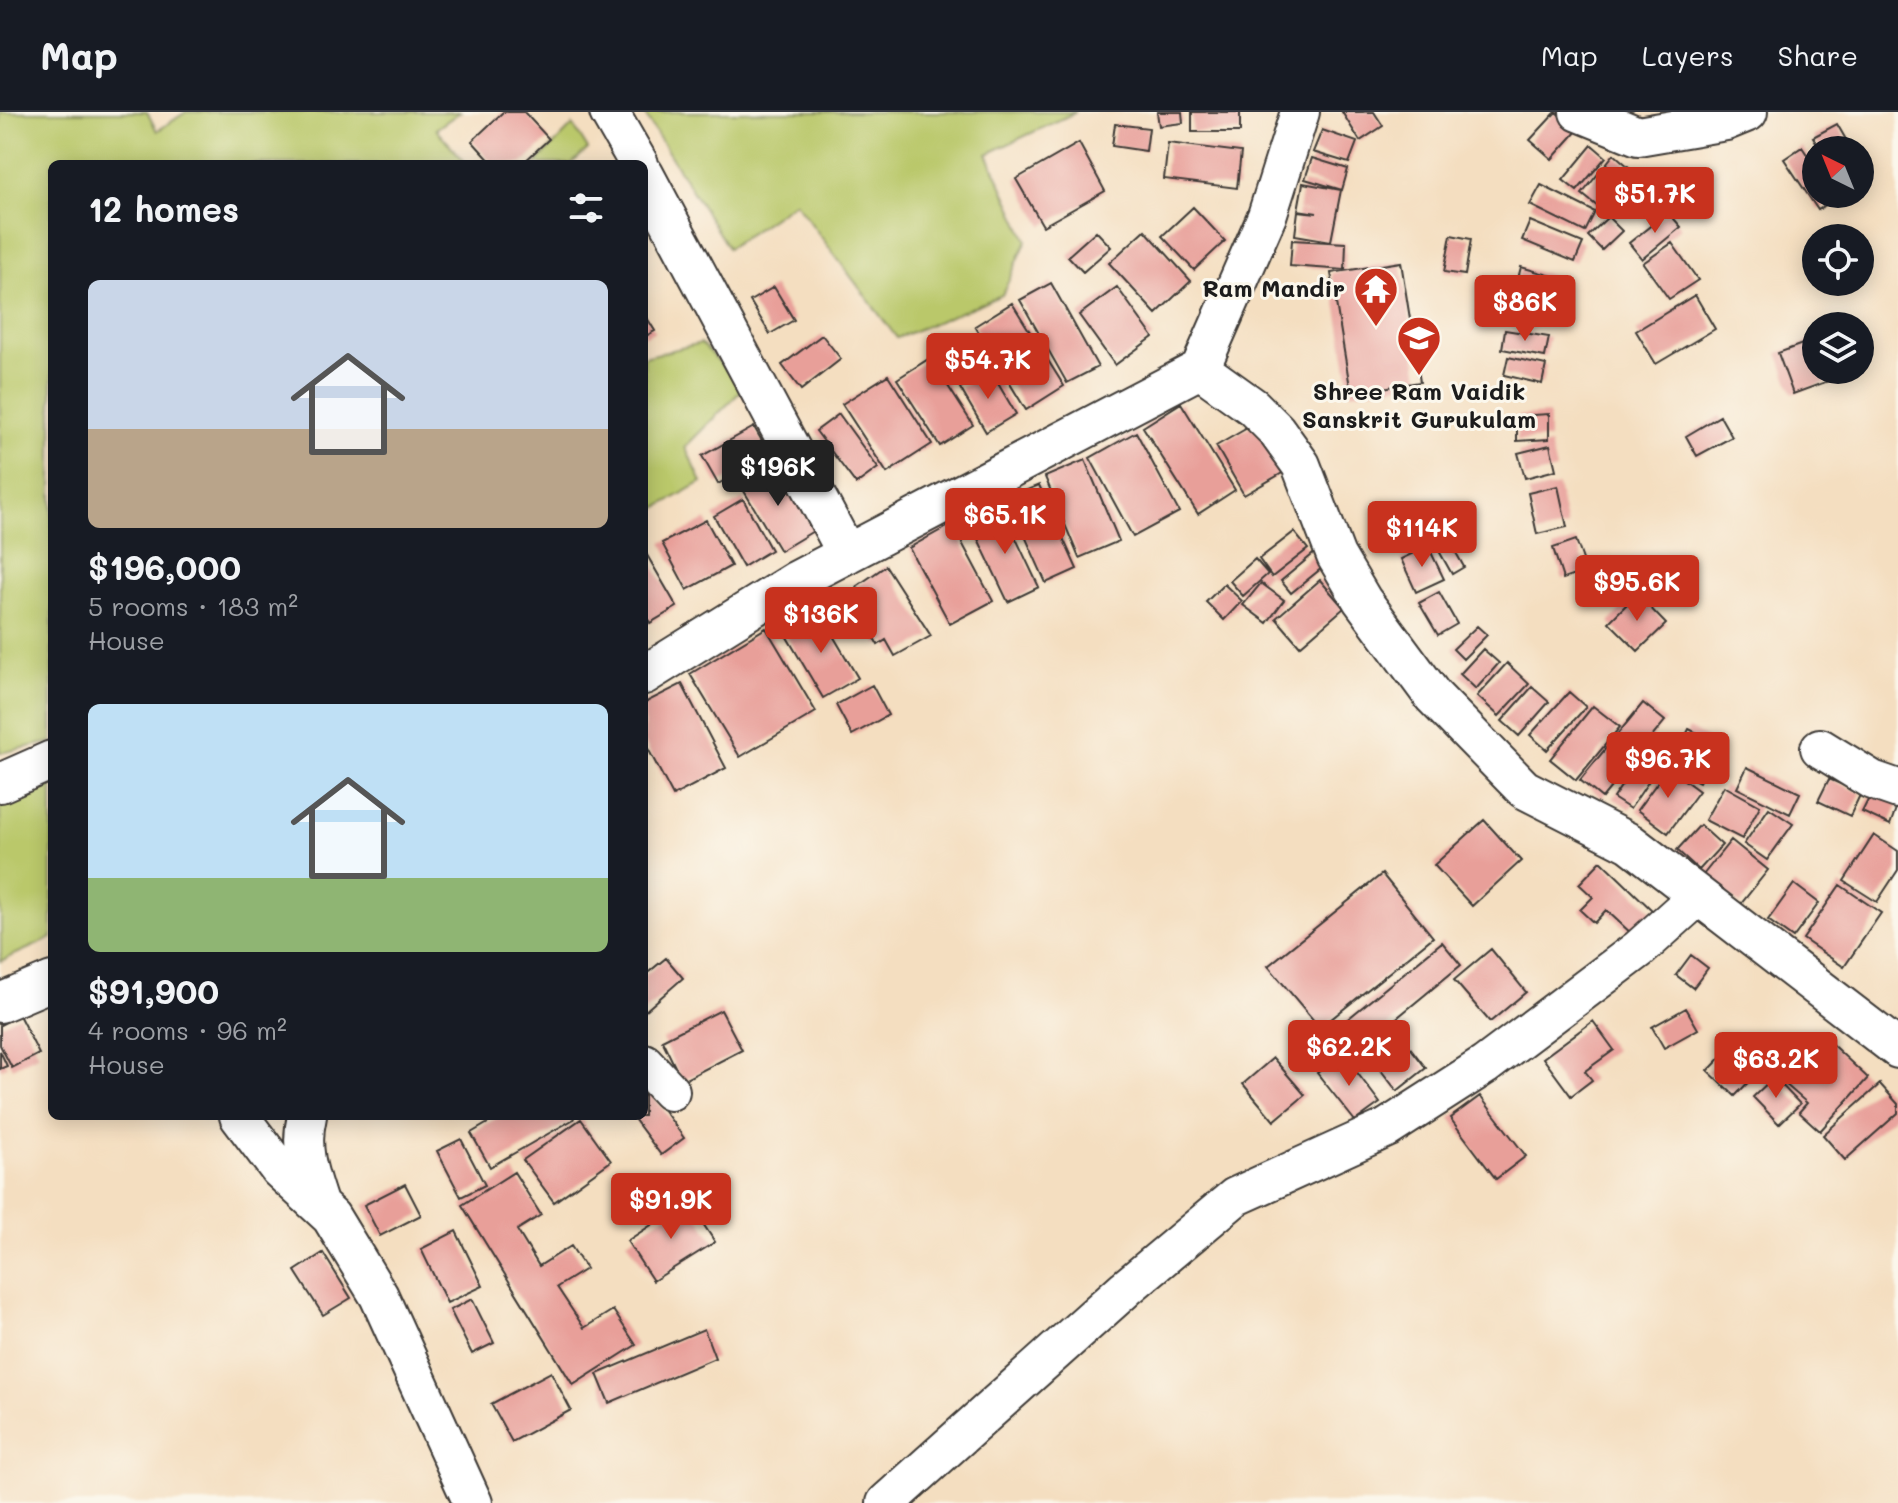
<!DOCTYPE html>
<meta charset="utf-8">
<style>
:root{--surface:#171b24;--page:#242831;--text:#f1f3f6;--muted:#9ea1a6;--line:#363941;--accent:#c8321e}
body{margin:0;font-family:Mali,sans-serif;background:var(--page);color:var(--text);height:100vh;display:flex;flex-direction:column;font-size:30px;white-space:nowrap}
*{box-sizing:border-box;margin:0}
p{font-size:26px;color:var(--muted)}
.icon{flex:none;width:44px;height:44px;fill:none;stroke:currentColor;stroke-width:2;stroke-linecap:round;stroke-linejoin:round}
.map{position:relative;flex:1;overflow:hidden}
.sheet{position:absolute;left:48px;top:48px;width:600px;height:960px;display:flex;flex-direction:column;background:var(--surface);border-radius:12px;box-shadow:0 4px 20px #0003}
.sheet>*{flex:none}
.needle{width:52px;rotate:317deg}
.tools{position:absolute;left:1802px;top:24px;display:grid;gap:16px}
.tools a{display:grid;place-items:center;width:72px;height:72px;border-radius:50%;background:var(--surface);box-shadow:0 4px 20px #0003;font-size:40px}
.price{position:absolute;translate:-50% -68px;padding:0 18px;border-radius:8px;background:var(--accent);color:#fff;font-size:26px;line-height:52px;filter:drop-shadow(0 2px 4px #0008)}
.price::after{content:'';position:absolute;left:50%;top:48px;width:24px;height:18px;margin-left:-12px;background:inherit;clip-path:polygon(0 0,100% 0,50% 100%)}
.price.active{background:#222;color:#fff}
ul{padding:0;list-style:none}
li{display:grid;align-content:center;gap:16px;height:424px;padding:0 40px}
li span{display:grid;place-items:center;height:248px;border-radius:12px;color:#555}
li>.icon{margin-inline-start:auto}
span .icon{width:144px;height:144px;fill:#fffc;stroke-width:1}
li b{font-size:34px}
h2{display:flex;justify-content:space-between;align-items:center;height:96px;padding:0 40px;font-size:34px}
header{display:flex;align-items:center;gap:48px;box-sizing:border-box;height:112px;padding:0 40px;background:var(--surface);border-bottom:2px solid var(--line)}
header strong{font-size:38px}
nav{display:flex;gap:44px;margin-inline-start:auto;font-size:28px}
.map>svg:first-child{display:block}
.green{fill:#bac86a;stroke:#6b7243;stroke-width:2}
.building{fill:#e89f99}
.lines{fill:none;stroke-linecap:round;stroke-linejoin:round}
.minor-casing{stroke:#3c3935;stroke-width:42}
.minor{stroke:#fff;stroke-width:38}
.labels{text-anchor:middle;stroke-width:6;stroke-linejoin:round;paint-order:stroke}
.poi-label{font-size:24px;font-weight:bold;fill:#1c1c1c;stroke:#fbf7ec;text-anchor:end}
</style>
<header>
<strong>Map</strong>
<nav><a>Map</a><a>Layers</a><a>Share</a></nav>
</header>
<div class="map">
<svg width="1898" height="1391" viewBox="0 0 1898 1391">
<rect width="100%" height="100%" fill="#fbf7ec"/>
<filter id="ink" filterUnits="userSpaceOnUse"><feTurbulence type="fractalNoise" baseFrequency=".0125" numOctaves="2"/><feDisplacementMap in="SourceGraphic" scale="16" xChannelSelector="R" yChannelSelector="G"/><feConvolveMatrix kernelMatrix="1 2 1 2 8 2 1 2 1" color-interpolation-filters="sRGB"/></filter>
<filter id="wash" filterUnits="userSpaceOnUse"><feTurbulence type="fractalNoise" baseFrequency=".006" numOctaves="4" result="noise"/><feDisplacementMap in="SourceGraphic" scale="32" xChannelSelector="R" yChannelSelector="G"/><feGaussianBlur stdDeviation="1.8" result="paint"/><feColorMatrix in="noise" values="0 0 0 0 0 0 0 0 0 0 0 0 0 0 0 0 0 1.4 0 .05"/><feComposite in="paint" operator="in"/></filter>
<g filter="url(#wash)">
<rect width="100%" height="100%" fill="#f4dec0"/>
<path class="green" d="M0 0H147L157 19 186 0H460L436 17 467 52H52V630L0 641Z
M643 0H1076L987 42 1027 128 1002 183 897 226 795 90 728 136Z
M573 13 588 37 571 52H535Z
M701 231 744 276 685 335 702 370 644 403V245Z
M52 672V826L1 849 0 692Z"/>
<g id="blocks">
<path class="building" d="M503 0H524L549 27 522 52H493L472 29Z
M1157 0H1182L1183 11 1159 14Z
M1192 0H1240V20H1192Z
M1342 0H1374L1383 14 1360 29Z
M1556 0 1577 19 1552 47 1530 28Z
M1115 12 1149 16 1146 39 1112 34Z
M1837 12 1852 38H1821L1813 25Z
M1322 18 1357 30 1349 51 1313 40Z
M1079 31 1105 79 1043 114 1016 67Z
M1168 31 1241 40 1237 76 1164 67Z
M1592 33 1606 45 1577 79 1563 68Z
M1802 35 1816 56V82H1833L1836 86 1818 98 1784 47Z
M1614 42 1629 55 1597 94 1582 82Z
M1312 46 1348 57 1342 78 1305 67Z
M1303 71 1341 78 1331 129 1295 123 1298 99 1317 101 1298 98Z
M1541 73 1595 100 1585 120 1530 93Z
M1193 95 1225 129 1194 158 1162 124Z
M1668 100 1681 115 1642 147 1629 131Z
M1608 105 1622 119 1602 138 1588 124Z
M1530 109 1583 131 1575 150 1522 128Z
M1145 118 1191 169 1156 202 1109 151Z
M1096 119 1111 135 1083 160 1068 144Z
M1451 123 1471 127 1465 163 1444 160Z
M1292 128 1346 131 1345 158 1290 154Z
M1672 131 1698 168 1669 187 1643 151Z
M1401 150 1420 270 1351 281 1331 161Z
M1521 155 1559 166 1553 188 1515 178Z
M1051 171 1098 255 1067 271 1020 188Z
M774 175 794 208 770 222 750 189Z
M1117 175 1153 225 1115 253 1079 203Z
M1695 183 1715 217 1656 252 1636 219Z
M1012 191 1064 274 1026 298 975 214Z
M644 201 655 219 644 225Z
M1505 218 1549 225 1545 245 1502 237Z
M822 223 841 247 801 278 782 253Z
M1816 227V258H1831L1834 267 1793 282 1778 241Z
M1508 245 1546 253 1542 272 1504 263Z
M930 246 973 313 940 334 897 267Z
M990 258 1016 302 986 320 960 276Z
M888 263 932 332 887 361 842 292Z
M1181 291 1235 378 1198 402 1143 315Z
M839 302 878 356 856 372 816 319Z
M1549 302V327L1517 329V304Z
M1720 304 1732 325 1697 344 1686 324Z
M1256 311 1284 360 1244 383 1216 334Z
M754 315 770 343 718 372 702 344Z
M1136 320 1179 400 1133 425 1090 346Z
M1550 333 1556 358 1525 366 1518 341Z
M1085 348 1119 429 1079 446 1045 365Z
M777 353 815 418 780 439 741 374Z
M1039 373 1077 457 1046 471 1008 386Z
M1558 374 1567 415 1537 422 1528 381Z
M743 387 771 438 743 455 714 404Z
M1002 397 1039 475 1008 490 971 412Z
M706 408 731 454 687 478 662 431Z
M952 412 993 489 950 512 909 436Z
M1294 420 1308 437 1272 465 1259 447Z
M1446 423 1464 455 1452 462 1434 430Z
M1576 428 1587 459 1563 467 1553 436Z
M1428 434 1444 467 1416 480 1401 447Z
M644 438 677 495 650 511 644 500Z
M1318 438 1328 451 1291 481 1281 469Z
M1255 447 1268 462 1243 484 1230 469Z
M886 454 931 524 895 544 886 528 878 533 856 494 865 489 857 474Z
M1320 468 1344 496 1300 534 1276 506Z
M1261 471 1284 488 1267 511 1243 493Z
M1224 472 1242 489 1224 508 1206 490Z
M1439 480 1457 512 1438 523 1419 491Z
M1637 482 1666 512 1638 539 1609 510Z
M819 500 858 566 823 586 784 520Z
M1477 514 1487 523 1463 547 1453 537Z
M766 516 816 600 740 645 690 562Z
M1483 537 1499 551 1476 577 1460 562Z
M1507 551 1529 572 1499 604 1477 584Z
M682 572 726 656 673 684 644 629V591Z
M872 573 888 603 852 623 836 593Z
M1532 575 1549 590 1519 624 1502 609Z
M1569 580 1586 595 1547 638 1530 623Z
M1643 591 1665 609 1602 686 1580 668Z
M1593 594 1620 615 1576 668 1550 647Z
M1689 617 1719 632 1699 670 1670 655Z
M1651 631 1667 642 1630 697 1613 686Z
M1747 655 1800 681 1790 702 1737 676Z
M1668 656 1699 679 1668 721 1637 698Z
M1829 667 1861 681 1850 704 1818 689Z
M1724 674 1760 694 1742 727 1705 708Z
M1873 678 1898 691 1890 713 1862 700Z
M1769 696 1793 712 1767 748 1744 732Z
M1484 708 1521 749 1472 794 1434 753Z
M1700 713 1722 733 1699 758 1677 738Z
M1874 723 1898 739V758L1877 790 1844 769Z
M1731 728 1768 758 1740 793 1703 763Z
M1601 749 1655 801 1633 823 1606 798 1594 811 1580 798 1593 785 1579 772Z
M1382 762 1433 825 1320 916 1268 854Z
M1794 772 1819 791 1793 826 1768 808Z
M1840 773 1881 801 1844 855 1803 827Z
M1442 830 1461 853 1353 942 1333 919Z
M1491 837 1526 880 1490 910 1454 868Z
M1691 843 1708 856 1693 876 1676 863Z
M666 846 683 866 644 900V864Z
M1686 896 1698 917 1664 936 1652 915Z
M721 898 742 938 682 969 662 928Z
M19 903 39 942 12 956 0 933V913Z
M1593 909 1614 938 1585 959 1592 968 1571 984 1543 946Z
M1399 921 1426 956 1397 979 1370 944Z
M1825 926 1868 966 1820 1019 1799 1000 1807 991 1784 971Z
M1735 931 1761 957 1735 984 1708 959Z
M0 939 7 954 0 957Z
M1343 942 1380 991 1355 1009 1317 961Z
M1273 946 1305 983 1274 1009 1243 972Z
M1774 965 1800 992 1779 1012 1753 985Z
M644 971 684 1026 661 1043 632 1004H644Z
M1880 972 1898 992V1001L1845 1048 1823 1023Z
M1480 984 1526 1044 1496 1067 1450 1006Z
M500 1004H572L574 1007 490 1055 471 1021Z
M581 1007 611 1049 554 1090 523 1048Z
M461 1027 485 1073 461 1085 437 1039Z
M514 1060 541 1103 517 1118 539 1154 571 1134 586 1157 557 1175 584 1216 613 1198 636 1233 573 1273 462 1093Z
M405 1072 421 1103 380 1124 364 1093Z
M688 1089 715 1130 653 1169 627 1129Z
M456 1119 483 1174 447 1191 421 1137Z
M323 1141 351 1186 323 1203 295 1159Z
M472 1187 494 1231 472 1242 450 1198Z
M704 1217 715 1246 609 1291 597 1262Z
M551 1260 571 1298 512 1330 491 1292Z"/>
</g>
</g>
<g filter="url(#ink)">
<use href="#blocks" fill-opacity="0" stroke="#3c3935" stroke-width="2"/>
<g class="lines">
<g class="minor-casing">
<path id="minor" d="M609 0 639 52
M1579 0 1638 24 1726 9 1748 0
M644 62 847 442
M1200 257 1253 295 1276 318 1301 353 1336 444 1362 488 1433 584 1524 677 1630 731 1898 937
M1200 257 1267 104 1300 0
M644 563 797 468 1200 257
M1820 636 1872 668 1898 677
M0 671 52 648
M0 891 52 869
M644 951 670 979
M239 1004 279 1057 331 1105 379 1184 473 1391
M307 1004C299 1037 309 1064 319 1094
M886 1391 1126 1176 1235 1085 1387 1016 1485 953 1639 837 1698 784"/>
</g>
<use href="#minor" class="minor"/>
</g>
</g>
<defs>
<g id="temple-pin" transform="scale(2.3)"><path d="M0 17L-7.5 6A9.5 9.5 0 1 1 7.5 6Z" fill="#c8321e" stroke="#fbf7ec"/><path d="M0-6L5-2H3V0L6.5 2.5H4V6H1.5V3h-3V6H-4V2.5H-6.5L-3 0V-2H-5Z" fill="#fff"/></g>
<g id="school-pin" transform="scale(2.3)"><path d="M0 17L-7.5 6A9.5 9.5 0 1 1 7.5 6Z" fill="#c8321e" stroke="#fbf7ec"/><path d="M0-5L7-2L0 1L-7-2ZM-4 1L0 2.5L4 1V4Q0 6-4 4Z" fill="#fff"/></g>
</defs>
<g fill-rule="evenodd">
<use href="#temple-pin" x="1376" y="177"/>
<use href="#school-pin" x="1419" y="226"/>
</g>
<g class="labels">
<g class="poi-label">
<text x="1345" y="185">Ram Mandir</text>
<text x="1419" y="288" text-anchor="middle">Shree Ram Vaidik<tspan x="1419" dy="28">Sanskrit Gurukulam</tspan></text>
</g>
</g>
</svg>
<div class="tools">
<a><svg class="needle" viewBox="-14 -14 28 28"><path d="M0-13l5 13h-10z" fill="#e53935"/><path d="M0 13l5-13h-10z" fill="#9ea1a6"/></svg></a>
<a><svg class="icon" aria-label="locate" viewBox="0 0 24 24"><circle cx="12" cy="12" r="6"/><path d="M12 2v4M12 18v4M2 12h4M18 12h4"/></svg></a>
<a><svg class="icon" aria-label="layers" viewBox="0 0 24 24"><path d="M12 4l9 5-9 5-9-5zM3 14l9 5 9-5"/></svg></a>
</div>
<b class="price" style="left:1655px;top:123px">$51.7K</b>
<b class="price" style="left:1525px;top:231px">$86K</b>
<b class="price" style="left:988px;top:289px">$54.7K</b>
<b class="price active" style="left:778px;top:396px">$196K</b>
<b class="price" style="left:1005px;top:444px">$65.1K</b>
<b class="price" style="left:1422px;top:457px">$114K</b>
<b class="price" style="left:1637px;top:511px">$95.6K</b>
<b class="price" style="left:821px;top:543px">$136K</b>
<b class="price" style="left:1668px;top:688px">$96.7K</b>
<b class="price" style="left:1349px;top:976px">$62.2K</b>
<b class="price" style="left:1776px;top:988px">$63.2K</b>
<b class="price" style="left:671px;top:1129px">$91.9K</b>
<section class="sheet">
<h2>12 homes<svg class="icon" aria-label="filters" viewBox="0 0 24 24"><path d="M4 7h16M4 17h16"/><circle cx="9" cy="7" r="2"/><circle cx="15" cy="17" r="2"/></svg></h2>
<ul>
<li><span style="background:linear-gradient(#c9d6e8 60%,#b9a48a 0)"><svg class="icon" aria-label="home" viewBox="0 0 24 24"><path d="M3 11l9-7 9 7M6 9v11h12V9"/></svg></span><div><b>$196,000</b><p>5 rooms · 183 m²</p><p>House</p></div></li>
<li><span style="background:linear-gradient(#bfe0f5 70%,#8fb573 0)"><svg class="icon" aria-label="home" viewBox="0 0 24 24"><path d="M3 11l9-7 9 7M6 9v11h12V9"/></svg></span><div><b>$91,900</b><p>4 rooms · 96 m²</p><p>House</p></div></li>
</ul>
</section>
</div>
